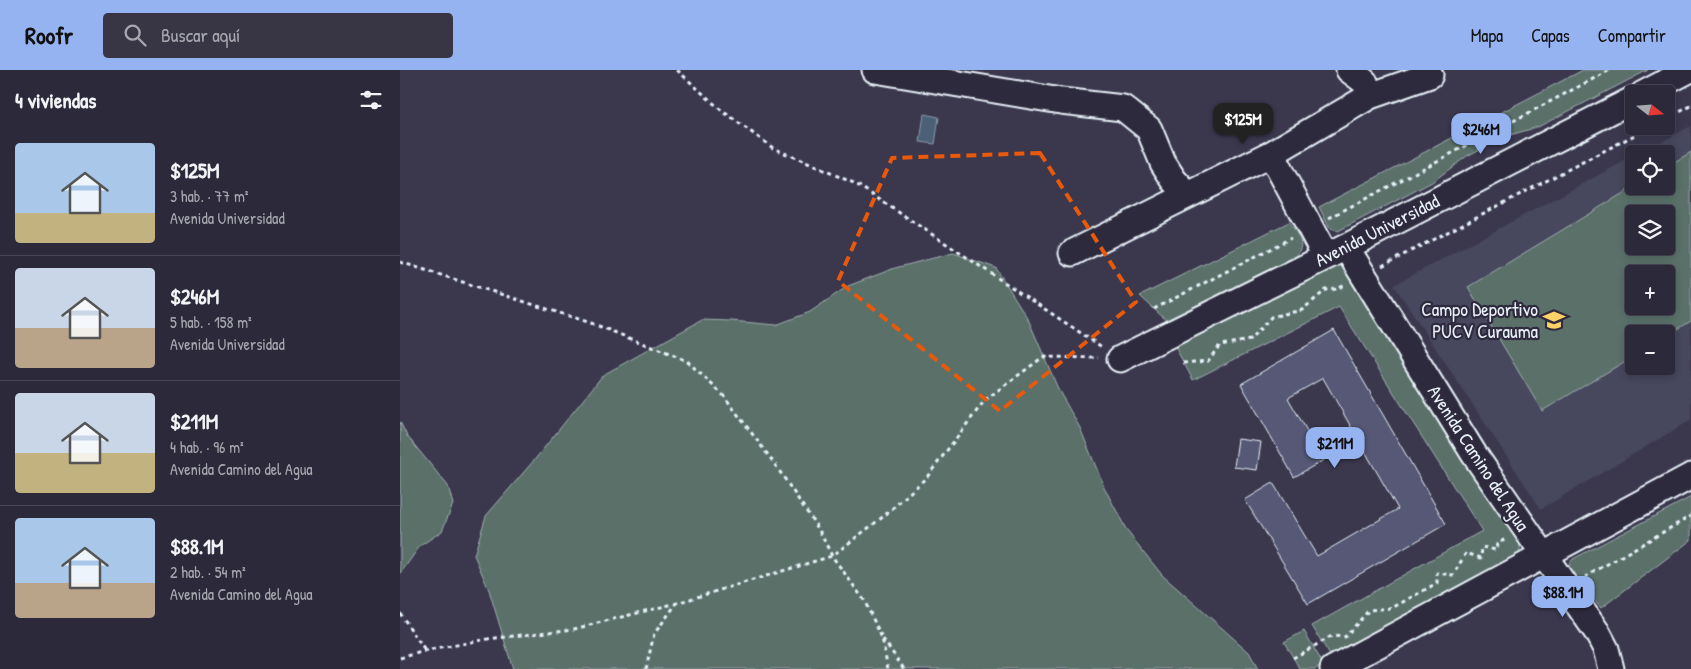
<!DOCTYPE html>
<html lang="es">
<meta charset="utf-8">
<style>
:root{--surface:#2c2a3a;--page:#383645;--text:#f1f3f6;--muted:#a6a7af;--line:#484654;--accent:#95b2f1}
body{margin:0;font-family:"Patrick Hand",sans-serif;background:var(--page);color:var(--text);height:100vh;display:flex;flex-direction:column;font-size:19px;white-space:nowrap}
*{box-sizing:border-box;margin:0}
p{font-size:16px;color:var(--muted)}
.icon{flex:none;width:28px;height:28px;fill:none;stroke:currentColor;stroke-width:2;stroke-linecap:round;stroke-linejoin:round}
.map{position:relative;flex:1;overflow:hidden}
.drawer{display:flex;flex-direction:column;background:var(--surface);width:400px}
.drawer>*{flex:none}
.needle{width:32px;rotate:107deg}
.controls{position:absolute;left:1225px;top:15px;display:grid;gap:10px}
.controls a{display:grid;place-items:center;width:50px;height:50px;border-radius:5px;background:var(--surface);box-shadow:0 2px 8px #0003,0 0 0 1px var(--line);font-size:25px}
.price{position:absolute;translate:-50% -42px;padding:0 11px;border-radius:10px;background:var(--accent);color:#111;font-size:16px;line-height:32px;filter:drop-shadow(0 1px 2px #0008)}
.price::after{content:'';position:absolute;left:50%;top:30px;width:15px;height:11px;margin-left:-8px;background:inherit;clip-path:polygon(0 0,100% 0,50% 100%)}
.price.selected{background:#222;color:#fff}
ul{padding:0;list-style:none}
li{display:flex;align-items:center;gap:15px;height:125px;padding:0 15px}
li+li{border-top:1px solid var(--line)}
li span{display:grid;place-items:center;flex:none;width:140px;height:100px;border-radius:5px;color:#555}
li>.icon{margin-inline-start:auto}
span .icon{width:60px;height:60px;fill:#fffc;stroke-width:1}
li b{font-size:21px}
h2{display:flex;justify-content:space-between;align-items:center;height:60px;padding:0 15px;font-size:21px}
header{display:flex;align-items:center;gap:30px;box-sizing:border-box;height:70px;padding:0 25px;background:var(--accent);color:#111}
header strong{font-size:24px}
nav{display:flex;gap:28px;margin-inline-start:auto;font-size:18px}
.search{width:350px;height:45px;background:var(--page);display:flex;align-items:center;gap:12px;box-sizing:border-box;padding:0 18px;border-radius:5px;color:var(--muted);font-size:19px}
main{display:flex;flex:1;min-height:0}
.map>svg:first-child{display:block}
.built{fill:#46465d;fill-rule:evenodd}
.green{fill:#5a6f69;stroke:#a1b0b0;fill-rule:evenodd}
.water{fill:#4c6177;stroke:#8a9bab}
.building{fill:#565976;stroke:#e8f1f8}
.lines{fill:none;stroke-linecap:round;stroke-linejoin:round}
.minor-casing{stroke:#e8f1f8;stroke-width:29}
.path{stroke:#e8f1f8;stroke-width:3;stroke-dasharray:4 4;stroke-linecap:butt}
.minor{stroke:#2f2a3d;stroke-width:25}
.marked{fill:none;stroke:#e8590c;stroke-width:4;stroke-dasharray:10 6;stroke-linejoin:round}
.labels{text-anchor:middle;stroke-width:4.5;stroke-linejoin:round;paint-order:stroke}
.street-label{font-size:19px;fill:#e8f1f8;stroke:#2f2a3d}
.poi-label{font-size:19px;fill:#e8f1f8;stroke:#2f2a3d;text-anchor:end}
</style>
<header>
<strong>Roofr</strong>
<div class="search"><svg class="icon" aria-label="search" viewBox="0 0 24 24"><circle cx="10" cy="10" r="6"/><path d="M15 15l6 6"/></svg>Buscar aquí</div>
<nav><a>Mapa</a><a>Capas</a><a>Compartir</a></nav>
</header>
<main>
<section class="drawer">
<h2>4 viviendas<svg class="icon" aria-label="filters" viewBox="0 0 24 24"><path d="M4 7h16M4 17h16"/><circle cx="9" cy="7" r="2"/><circle cx="15" cy="17" r="2"/></svg></h2>
<ul>
<li><span style="background:linear-gradient(#a9c7e8 70%,#c2b280 0)"><svg class="icon" aria-label="home" viewBox="0 0 24 24"><path d="M3 11l9-7 9 7M6 9v11h12V9"/></svg></span><div><b>$125M</b><p>3 hab. · 77 m²</p><p>Avenida Universidad</p></div></li>
<li><span style="background:linear-gradient(#c9d6e8 60%,#b9a48a 0)"><svg class="icon" aria-label="home" viewBox="0 0 24 24"><path d="M3 11l9-7 9 7M6 9v11h12V9"/></svg></span><div><b>$246M</b><p>5 hab. · 158 m²</p><p>Avenida Universidad</p></div></li>
<li><span style="background:linear-gradient(#c9d6e8 60%,#c2b280 0)"><svg class="icon" aria-label="home" viewBox="0 0 24 24"><path d="M3 11l9-7 9 7M6 9v11h12V9"/></svg></span><div><b>$211M</b><p>4 hab. · 96 m²</p><p>Avenida Camino del Agua</p></div></li>
<li><span style="background:linear-gradient(#a9c7e8 65%,#b9a48a 0)"><svg class="icon" aria-label="home" viewBox="0 0 24 24"><path d="M3 11l9-7 9 7M6 9v11h12V9"/></svg></span><div><b>$88.1M</b><p>2 hab. · 54 m²</p><p>Avenida Camino del Agua</p></div></li>
</ul>
</section>
<div class="map">
<svg width="1291" height="599" viewBox="0 0 1291 599">
<rect width="100%" height="100%" fill="#3b384e"/>
<filter id="ink" filterUnits="userSpaceOnUse"><feTurbulence type="fractalNoise" baseFrequency=".02" numOctaves="2"/><feDisplacementMap in="SourceGraphic" scale="10" xChannelSelector="R" yChannelSelector="G"/><feConvolveMatrix kernelMatrix="1 2 1 2 8 2 1 2 1" color-interpolation-filters="sRGB"/></filter>
<g filter="url(#ink)">
<path class="built" d="M1291 56V350L1141 439 994 215 1234 86V116H1266V84H1239ZM1234 144H1266V176H1234ZM1234 204H1266V236H1234ZM1234 264H1266V296H1234Z"/>
<path class="green" d="M1183 0H1248L1138 57 1103 67 1067 86 1032 112 938 161 930 159 919 137Z
M1291 82V251L1266 266V264H1234V286L1142 341 1068 217 1235 116H1266V97ZM1234 144H1266V176H1234ZM1234 204H1266V236H1234Z
M889 152C897 165 907 172 896 186L766 250 740 226Z
M553 183 596 198 628 249 659 321 680 358 705 419 727 461 762 505 849 582 858 599H113L89 520 74 485 86 446 136 388 203 305 302 250 331 251 376 255 410 242 448 216 495 198Z
M939 194 947 200 1120 469V481L1115 489 931 587 912 556 1082 461 939 237 793 310 773 273Z
M0 352 7 366 48 416 53 434 42 461 20 476 0 504Z
M1291 427V470L1201 538 1169 502V494L1173 489Z
M904 561 922 592V595L915 599H900L884 572Z"/>
<path class="water" d="M524 44 539 47 535 74 520 72Z"/>
<path class="building" d="M934 260 1046 454 908 534 845 430 873 413 917 486 998 439 923 308 888 328 924 390 894 407 841 314Z
M838 369 861 372 857 400 834 397Z"/>
<g class="lines">
<g class="minor-casing">
<path id="minor" d="M475 0 661 31 723 38 749 59 763 93 774 110 788 125
M949 0 965 12 970 26
M1243 24 1289 0
M871 84 926 187
M946 177 1074 384 1197 562 1206 579 1211 599
M672 183 871 84 970 26 1030 5
M720 289 946 177 1234 29
M933 599 1291 406"/>
</g>
<path class="path" d="M277 0 321 40 373 78 456 114 702 277
M1266 49 1291 36
M929 148 1210 0
M0 192 191 253 287 291 324 326 374 393 419 460 432 486 484 446 527 407 585 330 643 287 699 288
M982 196 1252 56
M754 239 891 168
M783 293 808 291 820 275 850 270 871 247 902 240 926 220 937 219 945 215
M1185 507 1291 446
M0 543 25 581
M483 569 504 599
M0 588 25 581 88 569 174 559 277 533 432 486 464 530 482 568 488 599
M893 588 932 566 945 567 969 540 992 538 1037 513V503L1053 505 1066 483 1081 488 1082 477 1096 480 1097 474 1107 468
M246 599 254 564 277 533"/>
<use href="#minor" class="minor"/>
</g>
</g>
<path class="marked" d="M640 83 736 232 600 341 438 211 492 88Z"/>
<defs>
<g id="university-bare" transform="scale(1.725)"><path d="M0-5L7-2L0 1L-7-2ZM-4 1L0 2.5L4 1V4Q0 6-4 4Z" fill="#ffd166" stroke="#2f2a3d" stroke-width="2.5" paint-order="stroke"/></g>
</defs>
<g fill-rule="evenodd">
<use href="#university-bare" x="1154" y="250"/>
</g>
<g class="labels">
<g class="street-label">
<text transform="translate(977 160) rotate(-27)" y="7">Avenida Universidad</text>
<text transform="translate(1079 388) rotate(57)" y="7">Avenida Camino del Agua</text>
</g>
<g class="poi-label">
<text x="1138" y="246">Campo Deportivo<tspan x="1138" dy="22">PUCV Curauma</tspan></text>
</g>
</g>
</svg>
<div class="controls">
<a><svg class="needle" viewBox="-14 -14 28 28"><path d="M0-13l5 13h-10z" fill="#e53935"/><path d="M0 13l5-13h-10z" fill="#a6a7af"/></svg></a>
<a><svg class="icon" aria-label="locate" viewBox="0 0 24 24"><circle cx="12" cy="12" r="6"/><path d="M12 2v4M12 18v4M2 12h4M18 12h4"/></svg></a>
<a><svg class="icon" aria-label="layers" viewBox="0 0 24 24"><path d="M12 4l9 5-9 5-9-5zM3 14l9 5 9-5"/></svg></a>
<a>+</a>
<a>−</a>
</div>
<b class="price selected" style="left:843px;top:75px">$125M</b>
<b class="price" style="left:1081px;top:85px">$246M</b>
<b class="price" style="left:935px;top:399px">$211M</b>
<b class="price" style="left:1163px;top:548px">$88.1M</b>
</div>
</main>
